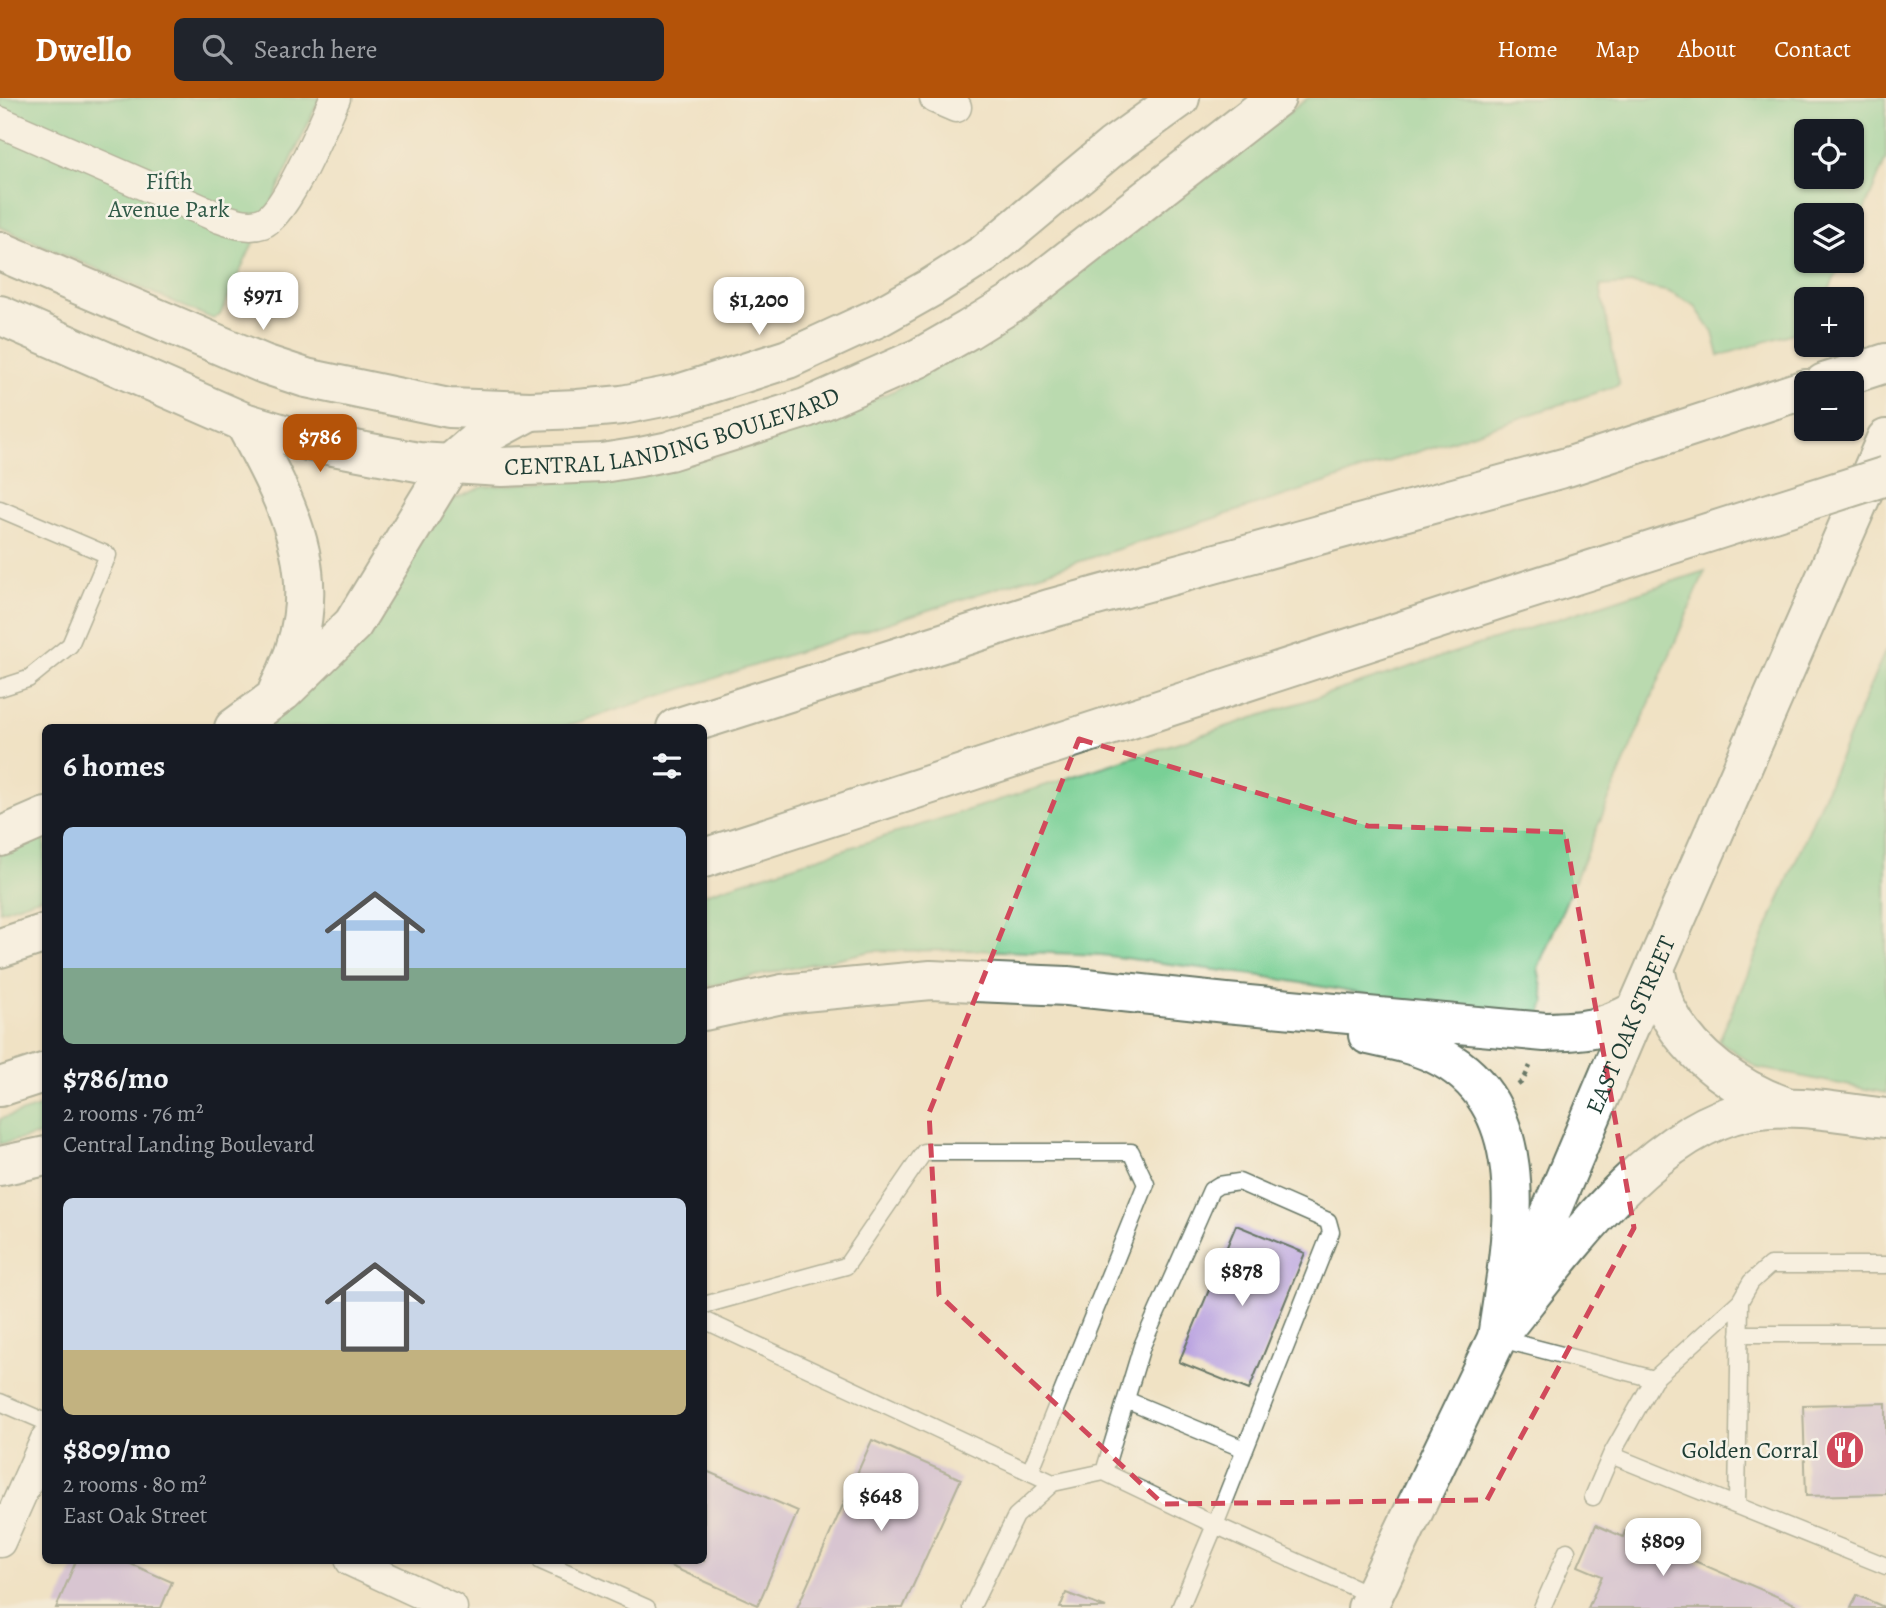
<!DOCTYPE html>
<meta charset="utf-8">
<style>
:root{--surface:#171b24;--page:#20242c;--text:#f1f3f6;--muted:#9ea1a6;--accent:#b45309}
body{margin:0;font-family:Alegreya,serif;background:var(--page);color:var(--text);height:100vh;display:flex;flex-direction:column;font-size:26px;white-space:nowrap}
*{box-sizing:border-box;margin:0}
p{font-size:23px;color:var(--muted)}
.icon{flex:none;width:38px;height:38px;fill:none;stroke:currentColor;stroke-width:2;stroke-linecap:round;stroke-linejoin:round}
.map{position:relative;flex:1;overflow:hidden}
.sheet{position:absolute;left:42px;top:626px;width:665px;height:840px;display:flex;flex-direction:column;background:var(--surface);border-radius:10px;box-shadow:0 2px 5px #0004}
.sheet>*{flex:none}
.controls{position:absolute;left:1794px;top:21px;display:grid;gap:14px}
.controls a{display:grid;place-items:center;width:70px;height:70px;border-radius:10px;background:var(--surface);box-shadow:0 2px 5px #0004;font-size:35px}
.price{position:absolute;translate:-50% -60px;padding:0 16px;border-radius:14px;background:#fff;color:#222;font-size:23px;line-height:46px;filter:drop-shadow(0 2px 4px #0008)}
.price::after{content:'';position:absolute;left:50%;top:42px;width:21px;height:16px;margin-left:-10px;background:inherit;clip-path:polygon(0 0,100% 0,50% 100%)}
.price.on{background:var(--accent);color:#fff}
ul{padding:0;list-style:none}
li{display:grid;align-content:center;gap:14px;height:371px;padding:0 21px}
li span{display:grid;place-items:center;height:217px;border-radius:10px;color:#555}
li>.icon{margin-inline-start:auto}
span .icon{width:126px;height:126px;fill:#fffc;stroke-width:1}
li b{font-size:30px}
h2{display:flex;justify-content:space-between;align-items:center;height:84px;padding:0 21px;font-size:30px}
header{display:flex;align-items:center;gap:42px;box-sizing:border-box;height:98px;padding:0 35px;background:var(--accent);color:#fff}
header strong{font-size:33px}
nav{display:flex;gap:38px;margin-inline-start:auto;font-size:24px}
.search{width:490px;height:63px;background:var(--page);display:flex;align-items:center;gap:18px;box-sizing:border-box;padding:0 24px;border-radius:10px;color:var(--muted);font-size:26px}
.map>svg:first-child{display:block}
.green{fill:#79d096;stroke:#4c8665;stroke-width:2;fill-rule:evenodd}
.building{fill:#baa3e1}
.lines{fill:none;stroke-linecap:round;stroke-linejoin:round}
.service-casing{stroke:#687766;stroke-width:19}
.minor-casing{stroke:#687766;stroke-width:33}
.tertiary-casing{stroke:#687766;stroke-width:42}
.trunk-casing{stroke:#687766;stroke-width:42}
.motorway-casing{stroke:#687766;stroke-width:42}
.path{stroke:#687766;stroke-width:4.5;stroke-dasharray:5 5;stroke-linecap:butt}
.service{stroke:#fff;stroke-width:16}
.minor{stroke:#fff;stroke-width:30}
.tertiary{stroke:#fff;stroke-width:38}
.trunk{stroke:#fff;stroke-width:38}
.motorway{stroke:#fff;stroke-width:38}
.motorway-bridge-casing{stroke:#687766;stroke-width:42;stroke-linecap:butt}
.motorway-bridge{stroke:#fff;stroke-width:38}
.marked{fill:none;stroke:#d1495b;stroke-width:5;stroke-dasharray:14 9;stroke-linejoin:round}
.labels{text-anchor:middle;stroke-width:5;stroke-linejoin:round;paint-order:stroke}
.park-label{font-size:24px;fill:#315a48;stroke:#f7f3e8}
.street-label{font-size:24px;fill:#1f3d34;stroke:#f7f3e8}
.poi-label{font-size:24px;fill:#1f3d34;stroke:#f7f3e8;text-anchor:end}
</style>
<header>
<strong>Dwello</strong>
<div class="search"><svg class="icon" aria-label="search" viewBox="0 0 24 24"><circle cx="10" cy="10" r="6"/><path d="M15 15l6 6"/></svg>Search here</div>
<nav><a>Home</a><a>Map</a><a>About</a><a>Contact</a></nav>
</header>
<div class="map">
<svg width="1886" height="1510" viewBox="0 0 1886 1510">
<rect width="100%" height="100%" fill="#f7f3e8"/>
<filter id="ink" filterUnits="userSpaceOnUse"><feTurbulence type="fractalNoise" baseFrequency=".0143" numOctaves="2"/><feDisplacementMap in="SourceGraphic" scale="14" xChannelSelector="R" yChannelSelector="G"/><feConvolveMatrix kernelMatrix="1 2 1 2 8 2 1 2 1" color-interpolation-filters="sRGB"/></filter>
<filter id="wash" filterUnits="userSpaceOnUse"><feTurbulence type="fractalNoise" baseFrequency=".00686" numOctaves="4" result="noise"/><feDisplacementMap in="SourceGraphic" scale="28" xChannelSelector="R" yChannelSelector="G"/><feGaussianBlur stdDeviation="1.57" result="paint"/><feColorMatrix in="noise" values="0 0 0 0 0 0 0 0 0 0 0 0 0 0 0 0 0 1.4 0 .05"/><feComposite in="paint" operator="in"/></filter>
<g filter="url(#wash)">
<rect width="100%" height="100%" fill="#f0e2c4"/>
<path class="green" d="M0 0H320L220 217 213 221 0 129Z
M1308 0H1886V61L1852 141V117H1806V163H1842L1825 201H1806V231L1719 258 1713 235 1694 207 1669 194 1632 186 1600 188 1619 287 1318 387 560 630H257L428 425 454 401 483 389 629 376 714 359 801 333 893 293 964 253 1040 203ZM1806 33H1852V79H1806Z
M1705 473 1538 870 1545 904 1537 927 1262 878 1101 857 976 852 872 853 704 889V796L1056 684Z
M1886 551V995L1758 970 1719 943Z
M45 731V798L0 813V752Z
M45 1007V1036L0 1046V1021Z"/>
<g id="blocks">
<path class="building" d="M1236 1127 1305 1155 1249 1292 1179 1264Z
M1886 1305V1396L1806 1398 1803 1307Z
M872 1342 961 1381 903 1510H797Z
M704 1372 798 1413 758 1507 659 1463H704Z
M1596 1427 1623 1439 1625 1433 1804 1510H1588L1602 1478 1578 1468Z
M76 1463H124L172 1484 161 1510H56Z
M1066 1495 1106 1510H1060Z
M1857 1497 1886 1510H1851Z"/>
</g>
</g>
<g filter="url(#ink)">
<use href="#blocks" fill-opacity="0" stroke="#687766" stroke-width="2"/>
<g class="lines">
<g class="service-casing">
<path id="service" d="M0 411 108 457 70 547 28 581 0 590
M1740 1203 1751 1184 1770 1167H1886
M704 1207 846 1168 924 1054H1131L1146 1086 1030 1374
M704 1222 1053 1385
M1739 1236H1886
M1497 1240 1654 1281 1611 1357 1886 1468
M1654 1281 1740 1203 1737 1408
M1126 1302 1244 1351
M0 1304 46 1324
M1104 1374 1142 1248 1211 1092 1219 1087 1239 1084 1328 1123 1331 1134 1215 1427 1373 1498
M1593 1399 1611 1357
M541 1463 647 1510
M971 1510 1016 1418 1053 1385 1104 1374 1215 1427 1180 1510
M1542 1510 1567 1453"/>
</g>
<g class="minor-casing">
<path id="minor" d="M935 0 956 9
M0 24 220 120C233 124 248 130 262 125 286 117 323 26 335 0
M0 1444 46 1341
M351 1463 452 1510"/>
</g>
<g class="tertiary-casing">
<g id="tertiary">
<path d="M0 153 264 266 306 280 449 310 530 313 578 311 622 307 678 296 788 261 877 220 932 189 984 156 1112 49 1180 0"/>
<path id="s1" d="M0 217 244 324 307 343 418 364 502 369 602 365 640 359 669 353 806 310 919 260 968 232 1018 201 1276 0"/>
</g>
</g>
<g class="trunk-casing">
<g id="trunk">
<path id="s2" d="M1367 1510 1497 1240 1636 913 1886 341"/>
</g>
</g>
<g class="motorway-casing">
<path id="motorway" d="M1824 285 1886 265
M244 324C294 417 332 489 278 592
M234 630 283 594 353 526 451 365 480 340 530 313
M676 630 1049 511 1567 369 1806 291
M0 739 46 719
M704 760 1506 499
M0 850 46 835
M1655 871C1658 885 1661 899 1667 912 1691 959 1738 992 1787 1009
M704 913 782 896 931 882 1067 888 1226 905 1545 934C1584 933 1601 932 1636 913
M1368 937C1391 942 1414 946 1435 956 1542 1007 1510 1147 1497 1240
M0 989 46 974
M0 1068 46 1058
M1498 1238C1558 1164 1649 1032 1748 1013 1792 1004 1841 1015 1886 1020"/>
</g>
<path class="path" d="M1518 987 1523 983 1530 968"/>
<use href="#service" class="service"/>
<use href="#minor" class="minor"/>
<use href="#tertiary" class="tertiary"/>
<use href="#trunk" class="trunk"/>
<use href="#motorway" class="motorway"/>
<g class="motorway-bridge-casing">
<path id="motorway-bridge" d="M1506 499 1886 378"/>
</g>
<use href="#motorway-bridge" class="motorway-bridge"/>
</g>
</g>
<path d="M0 0H1886V1510H0ZM1079 641 1368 728 1565 734 1634 1130 1487 1402 1163 1406 939 1197 929 1015Z" fill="#f0e2c4" fill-opacity=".55" fill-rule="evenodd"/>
<path class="marked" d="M1079 641 1368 728 1565 734 1634 1130 1487 1402 1163 1406 939 1197 929 1015Z"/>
<defs>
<g id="restaurant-disc" transform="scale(2.0125)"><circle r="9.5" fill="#d1495b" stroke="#f7f3e8"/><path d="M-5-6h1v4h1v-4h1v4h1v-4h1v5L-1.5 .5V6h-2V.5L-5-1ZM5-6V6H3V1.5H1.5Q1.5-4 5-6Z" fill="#fff"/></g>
</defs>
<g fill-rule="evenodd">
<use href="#restaurant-disc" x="1845" y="1352"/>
</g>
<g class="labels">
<g class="park-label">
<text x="169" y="91">Fifth<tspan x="169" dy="28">Avenue Park</tspan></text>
</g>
<g class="street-label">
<text dy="8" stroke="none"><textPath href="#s1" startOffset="704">CENTRAL LANDING BOULEVARD</textPath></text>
<text dy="8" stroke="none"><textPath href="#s2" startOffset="640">EAST OAK STREET</textPath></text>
</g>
<g class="poi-label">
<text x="1818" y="1360">Golden Corral</text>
</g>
</g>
</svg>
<div class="controls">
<a><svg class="icon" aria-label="locate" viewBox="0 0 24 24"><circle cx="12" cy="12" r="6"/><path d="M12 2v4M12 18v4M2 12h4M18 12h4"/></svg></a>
<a><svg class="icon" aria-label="layers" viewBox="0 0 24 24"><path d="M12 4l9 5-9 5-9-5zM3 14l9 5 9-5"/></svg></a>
<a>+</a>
<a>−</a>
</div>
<b class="price" style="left:263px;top:234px">$971</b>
<b class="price" style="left:759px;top:239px">$1,200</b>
<b class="price on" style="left:320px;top:376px">$786</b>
<b class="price" style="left:1242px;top:1210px">$878</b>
<b class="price" style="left:881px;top:1435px">$648</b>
<b class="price" style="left:1663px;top:1480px">$809</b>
<section class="sheet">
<h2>6 homes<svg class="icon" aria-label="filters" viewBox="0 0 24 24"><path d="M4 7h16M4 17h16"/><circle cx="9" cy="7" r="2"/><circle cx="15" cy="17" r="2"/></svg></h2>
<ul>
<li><span style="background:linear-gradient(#a9c7e8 65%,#7fa58c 0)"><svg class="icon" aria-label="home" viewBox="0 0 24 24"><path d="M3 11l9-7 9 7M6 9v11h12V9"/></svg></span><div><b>$786/mo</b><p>2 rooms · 76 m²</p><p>Central Landing Boulevard</p></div></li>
<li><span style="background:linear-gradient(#c9d6e8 70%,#c2b280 0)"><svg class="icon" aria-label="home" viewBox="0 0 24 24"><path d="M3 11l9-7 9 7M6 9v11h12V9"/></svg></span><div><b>$809/mo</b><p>2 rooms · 80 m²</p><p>East Oak Street</p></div></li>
</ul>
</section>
</div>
